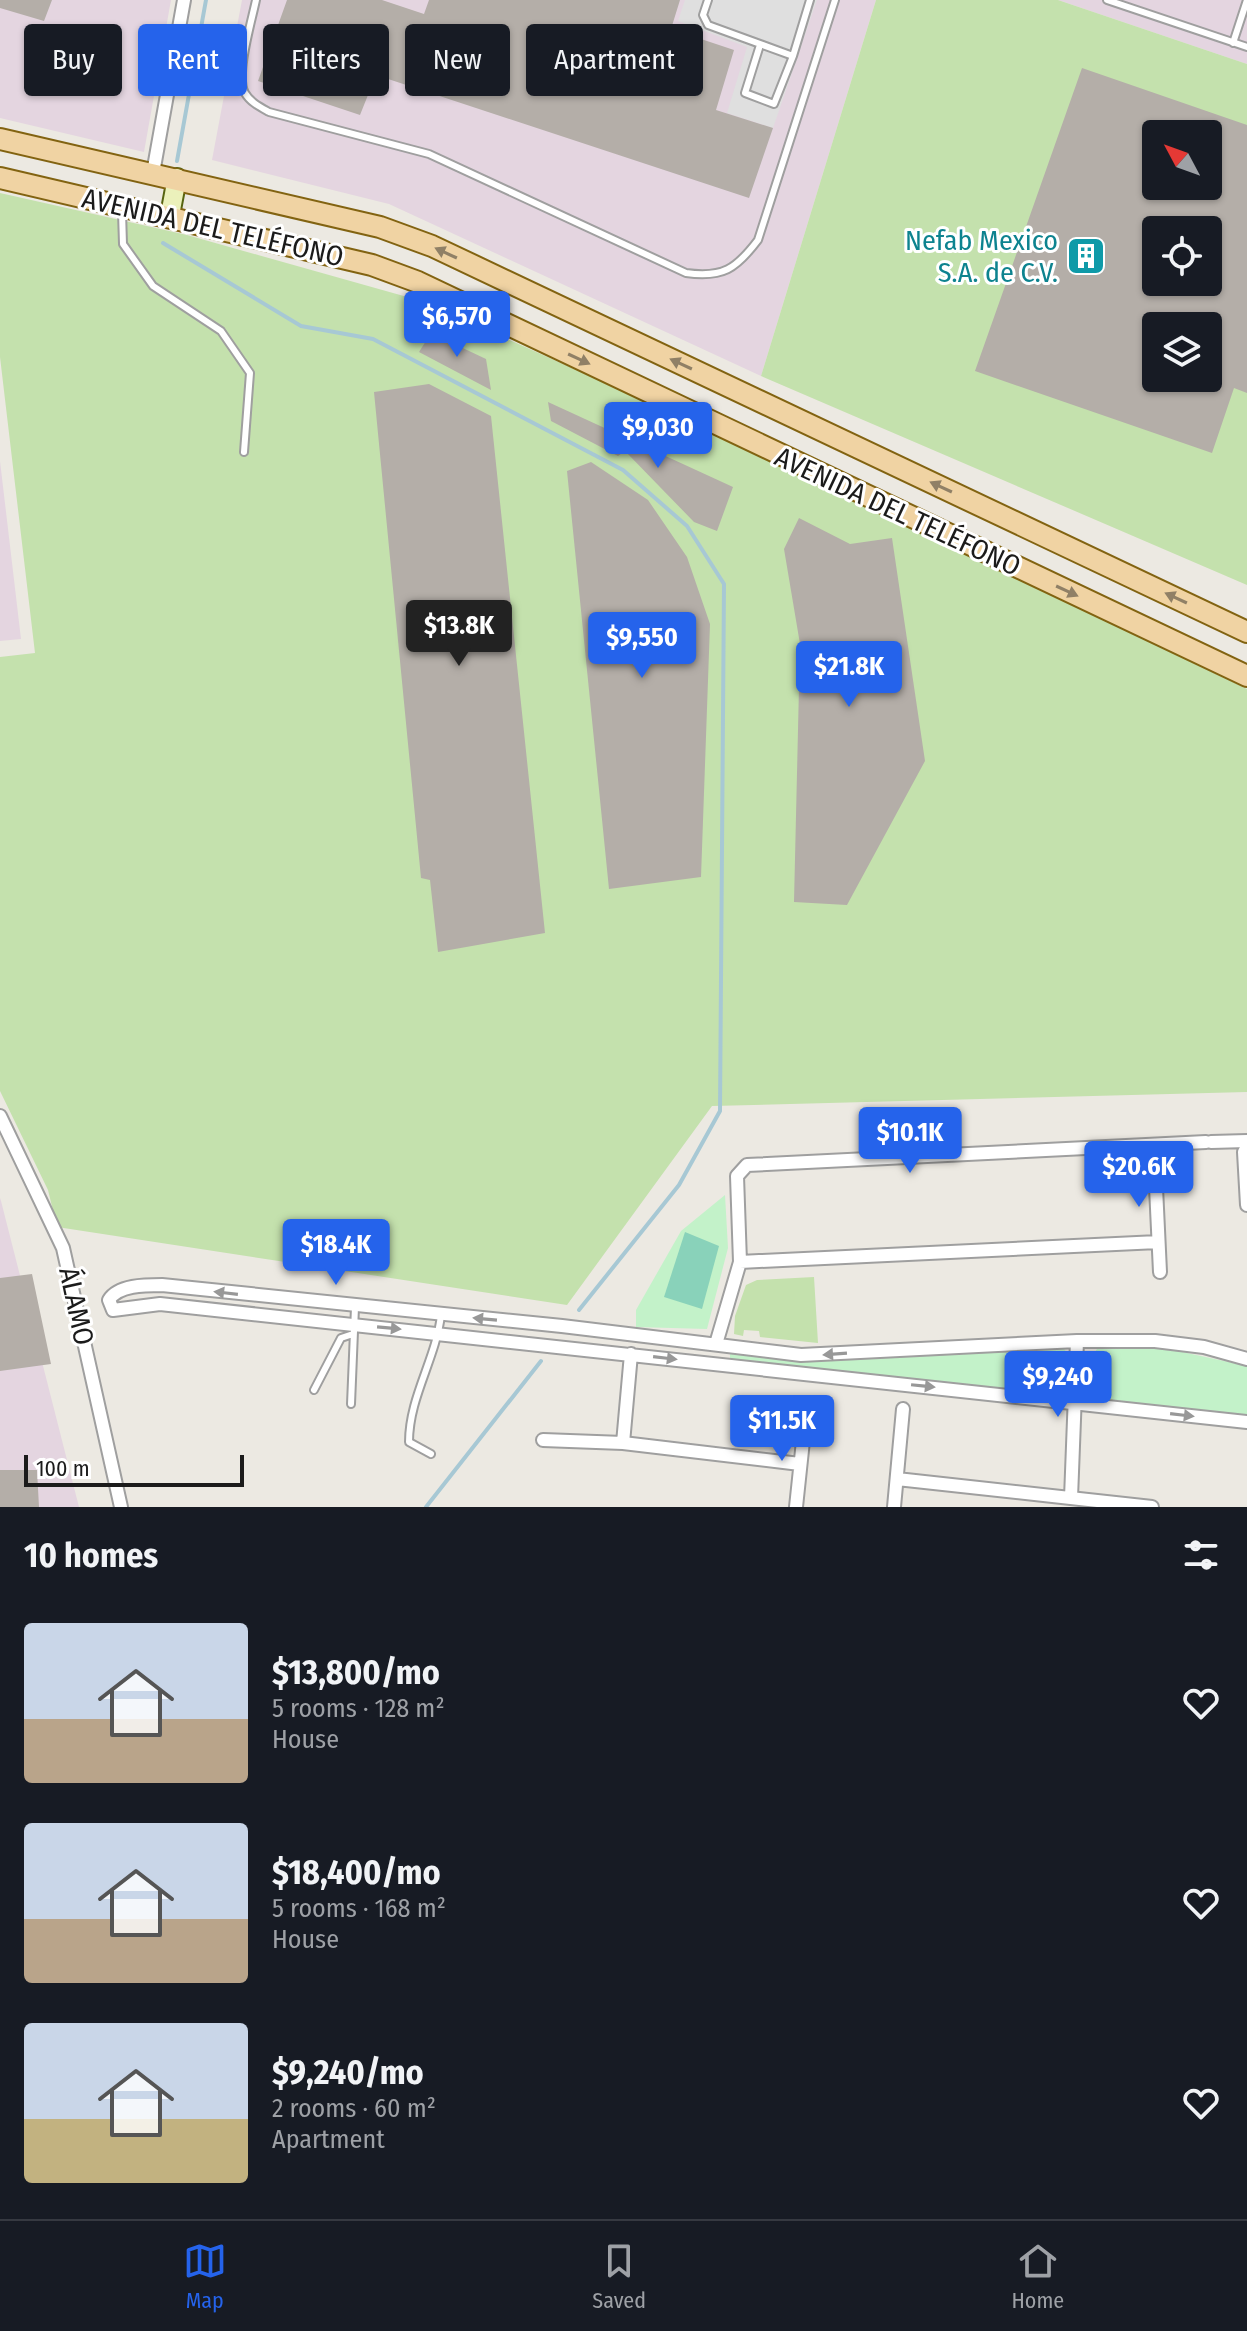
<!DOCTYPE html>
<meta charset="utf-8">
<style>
:root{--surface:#171b24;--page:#20242c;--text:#f1f3f6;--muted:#9ea1a6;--line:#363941;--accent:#2563eb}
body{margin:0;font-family:"Fira Sans Condensed",sans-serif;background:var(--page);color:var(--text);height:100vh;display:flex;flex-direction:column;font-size:30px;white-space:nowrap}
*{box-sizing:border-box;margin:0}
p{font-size:26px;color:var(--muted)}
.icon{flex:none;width:44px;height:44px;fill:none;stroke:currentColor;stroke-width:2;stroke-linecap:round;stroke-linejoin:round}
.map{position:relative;height:1507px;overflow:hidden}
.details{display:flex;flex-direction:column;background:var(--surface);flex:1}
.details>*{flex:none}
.banner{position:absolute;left:24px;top:24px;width:800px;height:72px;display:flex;gap:16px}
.needle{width:52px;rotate:311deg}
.fabs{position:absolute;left:1142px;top:120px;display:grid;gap:16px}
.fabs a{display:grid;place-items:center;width:80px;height:80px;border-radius:8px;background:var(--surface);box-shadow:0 2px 6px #0004;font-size:40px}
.scale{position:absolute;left:24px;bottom:20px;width:220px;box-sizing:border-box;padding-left:8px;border:4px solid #1b1b1b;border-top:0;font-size:22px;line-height:28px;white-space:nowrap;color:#1b1b1b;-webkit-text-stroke:6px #fff;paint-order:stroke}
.price{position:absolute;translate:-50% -68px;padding:0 18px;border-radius:8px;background:var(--accent);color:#fff;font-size:26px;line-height:52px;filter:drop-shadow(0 2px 4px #0008)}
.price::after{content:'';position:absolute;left:50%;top:48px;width:24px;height:18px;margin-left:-12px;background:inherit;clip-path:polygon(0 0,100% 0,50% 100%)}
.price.selected{background:#222;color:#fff}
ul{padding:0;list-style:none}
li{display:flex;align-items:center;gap:24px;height:200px;padding:0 24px}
li span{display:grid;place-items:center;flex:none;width:224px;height:160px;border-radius:8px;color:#555}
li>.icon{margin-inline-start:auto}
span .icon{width:96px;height:96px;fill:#fffc;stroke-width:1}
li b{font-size:34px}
h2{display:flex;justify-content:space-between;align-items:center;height:96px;padding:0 24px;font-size:34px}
.chip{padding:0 28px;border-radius:8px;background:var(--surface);box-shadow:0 2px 6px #0004;font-size:28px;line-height:72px}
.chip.selected{background:var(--accent);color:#fff}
.dock{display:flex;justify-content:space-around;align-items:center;height:112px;border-top:2px solid var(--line);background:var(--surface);font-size:22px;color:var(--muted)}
.dock a{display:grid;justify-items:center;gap:4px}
.dock .selected{color:var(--accent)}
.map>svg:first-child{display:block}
.industrial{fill:#e4d5e0}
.grass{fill:#c4e1ad;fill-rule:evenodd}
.park{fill:#c3f2c9}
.pitch{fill:#89d2ba}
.parking{fill:#dfdfdf}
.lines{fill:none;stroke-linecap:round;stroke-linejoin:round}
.stream{stroke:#a7c8d4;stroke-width:4}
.building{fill:#b4aea8;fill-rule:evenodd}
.service-casing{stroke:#9f9f9f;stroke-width:10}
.minor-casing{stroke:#9f9f9f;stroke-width:16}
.secondary-casing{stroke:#566411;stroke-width:22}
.primary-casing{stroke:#826311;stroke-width:24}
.service{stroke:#fff;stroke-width:6}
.minor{stroke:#fff;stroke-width:12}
.secondary{stroke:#ebf1bb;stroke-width:18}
.primary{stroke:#f0d3a3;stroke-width:20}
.oneway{fill:#908066}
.oneway2{fill:#989898}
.labels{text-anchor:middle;stroke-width:6;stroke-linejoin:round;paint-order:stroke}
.street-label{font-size:28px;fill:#1b1b1b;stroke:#fff}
.culture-label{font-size:28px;fill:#0d838f;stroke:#fff;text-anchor:end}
</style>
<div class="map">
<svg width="1247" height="1507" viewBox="0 0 1247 1507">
<rect width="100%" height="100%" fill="#ece9e2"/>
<path class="industrial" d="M0 0H171L144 152 0 118Z
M242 0H876L761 376 389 204 212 160Z
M1058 0H1247V64Z
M0 461 21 639 0 641Z
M0 1198 1 1201 79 1507H0Z"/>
<path class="grass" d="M876 0H1058L1247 64V585L761 376ZM1156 134H1208V186H1156ZM1156 230H1208V282H1156ZM1156 326H1208V378H1156Z
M0 193 187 235 425 302 768 456 1247 689V1092L712 1106 567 1305 57 1227 48 1190 0 1091V657L35 653 0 357Z
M814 1277 818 1343 760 1337 759 1331 744 1330 743 1336 734 1334 735 1316 746 1285 757 1280Z"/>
<path class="park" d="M725 1195 728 1248 707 1329 636 1327V1310L681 1231Z
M1102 1345 1164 1348 1247 1366V1415L1095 1398 1091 1388 1096 1350Z
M1063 1348C1077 1361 1072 1388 1054 1394L730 1361V1351L805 1361Z"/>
<path class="pitch" d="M685 1232 719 1246 702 1309 664 1297Z"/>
<path class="parking" d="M685 0H817L773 128 727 113 747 47 678 21Z"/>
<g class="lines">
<path class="stream" d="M177 161 206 0
M163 243 301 326 373 339 623 470 687 526 724 584 720 1111 679 1185 579 1310
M426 1507 541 1361"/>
</g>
<path class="building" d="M0 0H52L44 21 0 8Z
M287 0H382L424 14 429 0H680L671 29 734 50 716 110 773 128 749 198 376 75 360 115 258 81Z
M1082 68 1247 125V393L1234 388 1212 453 975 371ZM1156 134H1208V186H1156ZM1156 230H1208V282H1156ZM1156 326H1208V378H1156Z
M431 333 486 359 491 390 419 352Z
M429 384 491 416 545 933 438 952 430 880 421 878 374 392Z
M548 402 733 487 717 531 694 522 625 451 618 456 551 421Z
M591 462 648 500 687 557 710 624 701 877 609 889 567 471Z
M799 518 850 544 892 538 925 761 847 905 794 902 800 644 784 549Z
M32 1274 51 1364 0 1371V1278Z
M0 1470H37L39 1507H0Z"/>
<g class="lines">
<g class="service-casing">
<path id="service" d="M256 0C252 20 235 76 245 93 250 102 260 107 269 112L429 154 686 273C723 278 736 269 758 240L835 0
M708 0 703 15 708 25 793 56 774 104 745 93 760 45
M1107 0 1247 47
M1233 43 1247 0
M793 56 810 0
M122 212 123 244 153 286 221 331 250 373 244 452
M314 1390 341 1338 353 1334
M351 1404 355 1307
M431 1454 409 1442C409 1397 436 1359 441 1315"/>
</g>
<g class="minor-casing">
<path id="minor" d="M153 173 184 0
M0 1116 63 1248 121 1507
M1211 1142 1247 1141
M1154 1145 1160 1272
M1247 1147 1244 1152 1247 1205
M740 1262 1158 1242
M716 1344 740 1262 737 1176 747 1165 1206 1142
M1247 1359 1204 1347 1155 1341H1077L801 1355 562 1326 162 1285C145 1285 118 1285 109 1300L113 1310 160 1304 1247 1422
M543 1440 623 1443 800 1464
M623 1443 631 1354
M897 1479 1152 1507
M1071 1498 1077 1341
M796 1507 805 1422
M894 1507 903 1409"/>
</g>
<g class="secondary-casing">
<path id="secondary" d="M170 215 177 178"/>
</g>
<g class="primary-casing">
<path id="primary" d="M0 139 380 227 432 246 1247 632
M0 178 372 265 418 282 1247 676"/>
</g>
<use href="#service" class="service"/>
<use href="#minor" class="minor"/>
<use href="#secondary" class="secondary"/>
<use href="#primary" class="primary"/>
</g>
<defs><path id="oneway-solid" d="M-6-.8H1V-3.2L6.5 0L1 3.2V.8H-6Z" transform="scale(2)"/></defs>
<g class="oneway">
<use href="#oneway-solid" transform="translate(446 253) rotate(-155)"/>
<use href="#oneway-solid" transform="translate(579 359) rotate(25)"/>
<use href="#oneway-solid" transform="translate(681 364) rotate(-155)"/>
<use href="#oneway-solid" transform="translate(941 487) rotate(-155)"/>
<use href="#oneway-solid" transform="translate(1067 591) rotate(25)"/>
<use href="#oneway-solid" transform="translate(1176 598) rotate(-155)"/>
</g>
<g class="oneway2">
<use href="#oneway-solid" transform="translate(226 1293) rotate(-173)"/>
<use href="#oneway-solid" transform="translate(485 1319) rotate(-175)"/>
<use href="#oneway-solid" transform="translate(389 1328) rotate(5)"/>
<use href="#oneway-solid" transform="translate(835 1354) rotate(176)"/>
<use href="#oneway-solid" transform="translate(665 1358) rotate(7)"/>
<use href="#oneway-solid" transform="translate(923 1386) rotate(6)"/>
<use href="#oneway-solid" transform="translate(1182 1415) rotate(7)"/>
</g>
<defs>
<g id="building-square" transform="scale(2)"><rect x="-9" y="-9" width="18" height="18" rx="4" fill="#0f9aa8" stroke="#fff"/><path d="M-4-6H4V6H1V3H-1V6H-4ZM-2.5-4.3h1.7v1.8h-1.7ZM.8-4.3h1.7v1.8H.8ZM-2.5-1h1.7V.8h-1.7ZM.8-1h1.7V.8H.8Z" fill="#fff"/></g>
</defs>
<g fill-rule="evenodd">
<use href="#building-square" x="1086" y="256"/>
</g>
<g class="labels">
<g class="street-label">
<text transform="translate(213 227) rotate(13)" y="10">AVENIDA DEL TELÉFONO</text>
<text transform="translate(898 511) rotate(25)" y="10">AVENIDA DEL TELÉFONO</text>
<text transform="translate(77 1306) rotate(78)" y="10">ÁLAMO</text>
</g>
<g class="culture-label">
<text x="1058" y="250">Nefab Mexico<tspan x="1058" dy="32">S.A. de C.V.</tspan></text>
</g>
</g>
</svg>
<div class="fabs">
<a><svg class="needle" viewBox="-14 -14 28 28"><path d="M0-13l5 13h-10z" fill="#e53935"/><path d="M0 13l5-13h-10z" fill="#9ea1a6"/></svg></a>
<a><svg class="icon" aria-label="locate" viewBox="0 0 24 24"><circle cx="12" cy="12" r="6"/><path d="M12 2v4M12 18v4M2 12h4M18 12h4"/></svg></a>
<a><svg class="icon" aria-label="layers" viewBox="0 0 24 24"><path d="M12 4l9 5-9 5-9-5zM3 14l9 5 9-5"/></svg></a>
</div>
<div class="scale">100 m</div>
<b class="price" style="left:457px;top:359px">$6,570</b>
<b class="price" style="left:658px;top:470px">$9,030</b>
<b class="price selected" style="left:459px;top:668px">$13.8K</b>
<b class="price" style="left:642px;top:680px">$9,550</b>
<b class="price" style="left:849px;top:709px">$21.8K</b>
<b class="price" style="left:910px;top:1175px">$10.1K</b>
<b class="price" style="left:1139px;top:1209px">$20.6K</b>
<b class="price" style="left:336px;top:1287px">$18.4K</b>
<b class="price" style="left:1058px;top:1419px">$9,240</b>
<b class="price" style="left:782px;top:1463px">$11.5K</b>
<div class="banner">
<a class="chip">Buy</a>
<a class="chip selected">Rent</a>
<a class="chip">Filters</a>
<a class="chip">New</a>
<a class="chip">Apartment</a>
</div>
</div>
<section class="details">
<h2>10 homes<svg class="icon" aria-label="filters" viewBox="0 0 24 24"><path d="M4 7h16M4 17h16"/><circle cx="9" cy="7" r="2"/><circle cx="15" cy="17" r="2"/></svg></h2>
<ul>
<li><span style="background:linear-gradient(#c9d6e8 60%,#b9a48a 0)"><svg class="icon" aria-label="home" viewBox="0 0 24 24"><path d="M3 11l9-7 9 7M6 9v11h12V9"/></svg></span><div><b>$13,800/mo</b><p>5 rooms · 128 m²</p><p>House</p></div><svg class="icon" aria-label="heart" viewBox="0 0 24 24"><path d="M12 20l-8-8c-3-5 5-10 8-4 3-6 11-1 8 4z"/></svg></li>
<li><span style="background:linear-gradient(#c9d6e8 60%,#b9a48a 0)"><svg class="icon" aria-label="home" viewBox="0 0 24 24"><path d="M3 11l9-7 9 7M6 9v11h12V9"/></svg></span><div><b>$18,400/mo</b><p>5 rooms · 168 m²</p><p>House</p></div><svg class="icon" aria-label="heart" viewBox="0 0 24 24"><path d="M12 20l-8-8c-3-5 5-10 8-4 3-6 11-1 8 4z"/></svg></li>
<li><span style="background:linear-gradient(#c9d6e8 60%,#c2b280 0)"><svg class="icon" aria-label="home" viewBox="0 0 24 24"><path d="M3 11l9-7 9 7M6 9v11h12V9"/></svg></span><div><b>$9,240/mo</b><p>2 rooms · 60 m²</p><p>Apartment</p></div><svg class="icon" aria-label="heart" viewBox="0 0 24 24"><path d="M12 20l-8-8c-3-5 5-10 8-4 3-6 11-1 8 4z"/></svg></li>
</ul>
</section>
<nav class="dock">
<a class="selected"><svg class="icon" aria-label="map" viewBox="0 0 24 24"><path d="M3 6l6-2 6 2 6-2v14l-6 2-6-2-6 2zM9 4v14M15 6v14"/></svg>Map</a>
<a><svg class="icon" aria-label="saved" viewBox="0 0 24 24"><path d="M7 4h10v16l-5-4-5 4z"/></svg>Saved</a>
<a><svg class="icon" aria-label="home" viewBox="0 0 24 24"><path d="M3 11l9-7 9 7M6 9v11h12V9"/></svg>Home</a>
</nav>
